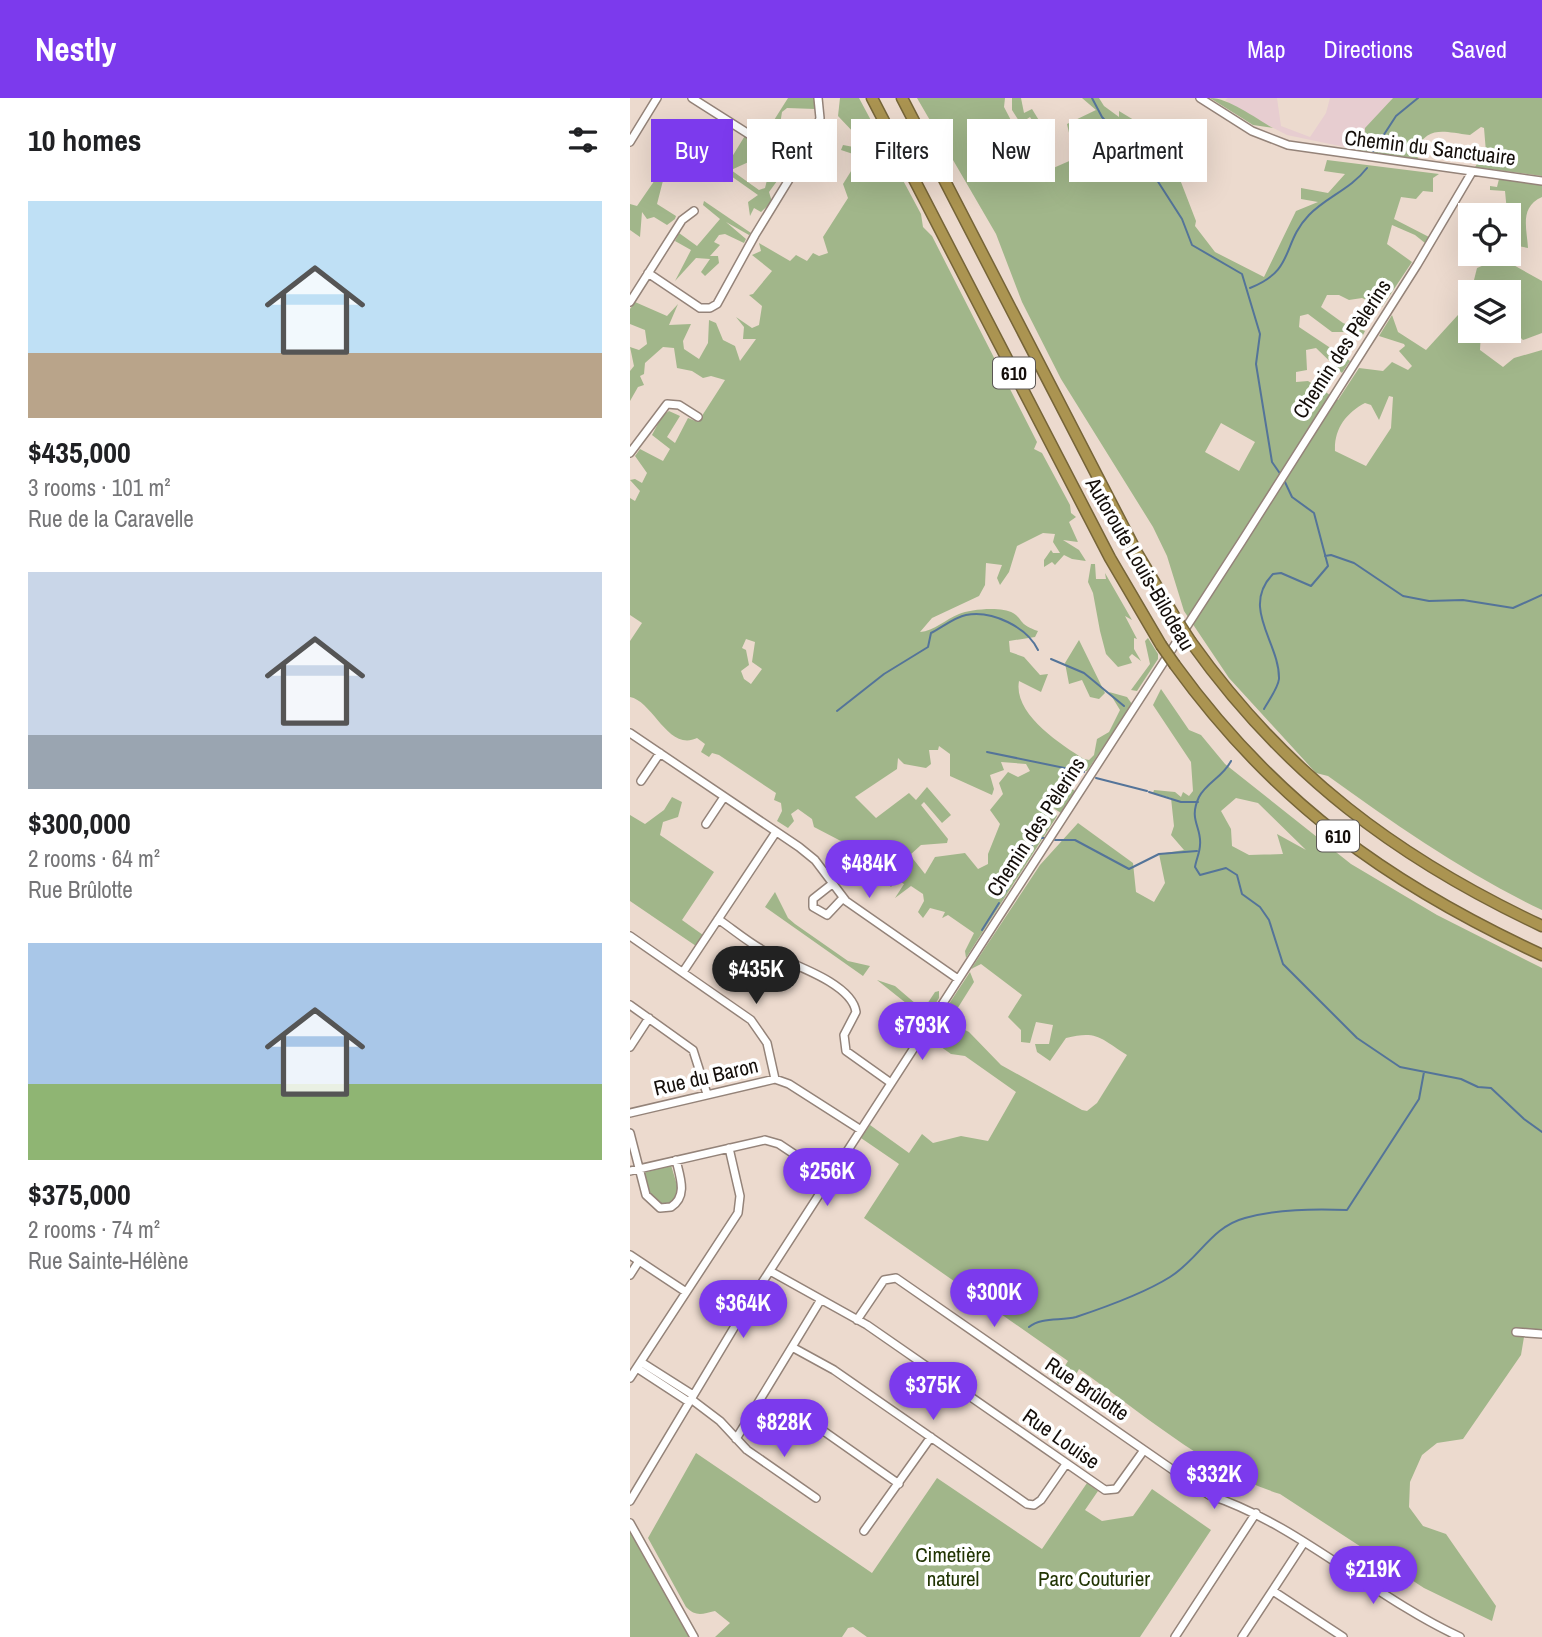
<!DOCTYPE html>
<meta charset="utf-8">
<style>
:root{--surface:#fff;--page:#f6f6f6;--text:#202124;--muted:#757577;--accent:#7c3aed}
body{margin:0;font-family:"Archivo Narrow",sans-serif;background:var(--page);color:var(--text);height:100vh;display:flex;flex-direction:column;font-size:26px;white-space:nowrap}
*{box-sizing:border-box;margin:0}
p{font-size:23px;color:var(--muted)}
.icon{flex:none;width:38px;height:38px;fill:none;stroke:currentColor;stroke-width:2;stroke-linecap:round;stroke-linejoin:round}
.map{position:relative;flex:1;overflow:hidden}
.details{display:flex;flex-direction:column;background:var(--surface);width:630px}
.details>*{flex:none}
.hud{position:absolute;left:21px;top:21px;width:665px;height:63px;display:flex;gap:14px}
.controls{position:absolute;left:828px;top:105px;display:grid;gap:14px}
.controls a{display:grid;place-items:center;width:63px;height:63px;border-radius:0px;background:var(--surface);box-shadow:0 7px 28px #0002;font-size:35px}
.price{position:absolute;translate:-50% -60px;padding:0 16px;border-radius:24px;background:var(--accent);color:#fff;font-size:23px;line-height:46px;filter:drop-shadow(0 2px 4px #0008)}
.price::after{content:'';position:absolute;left:50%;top:42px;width:21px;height:16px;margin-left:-10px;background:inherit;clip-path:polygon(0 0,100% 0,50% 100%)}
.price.on{background:#222;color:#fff}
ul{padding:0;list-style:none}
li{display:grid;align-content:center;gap:14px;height:371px;padding:0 28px}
li span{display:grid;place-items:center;height:217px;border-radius:0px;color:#555}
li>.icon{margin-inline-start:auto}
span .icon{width:126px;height:126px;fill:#fffc;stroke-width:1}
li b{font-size:30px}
h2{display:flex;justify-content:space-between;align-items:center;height:84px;padding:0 28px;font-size:30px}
.tag{padding:0 24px;border-radius:0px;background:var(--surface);box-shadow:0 7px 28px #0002;font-size:24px;line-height:63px}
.tag.on{background:var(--accent);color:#fff}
header{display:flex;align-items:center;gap:42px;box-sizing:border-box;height:98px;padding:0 35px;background:var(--accent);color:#fff}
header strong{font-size:33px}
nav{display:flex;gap:38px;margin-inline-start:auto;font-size:24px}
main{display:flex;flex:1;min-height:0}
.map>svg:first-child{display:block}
.commercial{fill:#e7cdd0}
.green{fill:#a1b68a;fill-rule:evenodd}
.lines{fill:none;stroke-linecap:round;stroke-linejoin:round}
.stream{stroke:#547499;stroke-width:2}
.minor-casing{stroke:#948379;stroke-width:10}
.highway-casing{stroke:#766538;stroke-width:13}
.minor{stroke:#fff;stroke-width:7}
.highway{stroke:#ab9451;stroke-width:10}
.highway-bridge-casing{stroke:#766538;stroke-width:13;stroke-linecap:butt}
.highway-bridge{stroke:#ab9451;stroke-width:10}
.labels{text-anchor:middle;stroke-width:7;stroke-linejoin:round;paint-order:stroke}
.shield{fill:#fff;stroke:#5a5654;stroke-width:2}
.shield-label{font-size:19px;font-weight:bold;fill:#140e0a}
.street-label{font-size:21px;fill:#140e0a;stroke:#fff}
.park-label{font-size:21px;fill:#213403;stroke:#fff}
</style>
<header>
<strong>Nestly</strong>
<nav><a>Map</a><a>Directions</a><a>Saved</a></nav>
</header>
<main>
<section class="details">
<h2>10 homes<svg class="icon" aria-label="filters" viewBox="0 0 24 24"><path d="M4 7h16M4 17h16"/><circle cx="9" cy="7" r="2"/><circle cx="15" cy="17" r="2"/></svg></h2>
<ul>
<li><span style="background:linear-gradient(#bfe0f5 70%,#b9a48a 0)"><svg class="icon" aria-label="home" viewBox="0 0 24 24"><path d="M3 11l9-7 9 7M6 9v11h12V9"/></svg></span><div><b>$435,000</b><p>3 rooms · 101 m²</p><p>Rue de la Caravelle</p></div></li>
<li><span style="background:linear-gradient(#c9d6e8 75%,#9aa5b1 0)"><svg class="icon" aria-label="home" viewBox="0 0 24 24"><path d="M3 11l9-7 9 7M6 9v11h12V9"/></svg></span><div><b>$300,000</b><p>2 rooms · 64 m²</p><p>Rue Brûlotte</p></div></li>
<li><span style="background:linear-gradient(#a9c7e8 65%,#8fb573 0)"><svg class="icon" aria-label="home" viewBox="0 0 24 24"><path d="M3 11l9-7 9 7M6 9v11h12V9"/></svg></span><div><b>$375,000</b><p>2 rooms · 74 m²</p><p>Rue Sainte-Hélène</p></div></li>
</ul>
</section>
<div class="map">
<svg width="912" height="1539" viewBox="0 0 912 1539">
<rect width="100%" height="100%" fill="#ecdace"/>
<path class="commercial" d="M598 0H647L651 28 680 39 696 15 700 0H763L736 30 735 40 724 51 657 37 610 13 595 2Z"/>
<path class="green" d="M158 0H185V11L157 10 152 14 148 39 162 52 170 54 164 59 134 38Z
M210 0H229L291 116 293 129 302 138 407 344 404 351 412 355 440 407 441 415 446 419 439 424 448 444 433 442 449 452 456 463 442 461 434 457 425 467 422 464 414 469V462L421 452 423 455H430L423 444 425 436 413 435 387 448 379 474 370 487 367 480 372 467 356 465 355 487 349 498 302 520 290 534C304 533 316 521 329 516 340 511 372 508 383 515 394 522 388 526 408 533L405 539 379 543 380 554 394 559 410 577 418 576 411 594 389 583C383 616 430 646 454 661L459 662 464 657 467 641 479 634 490 612 479 594 497 599 502 606 457 673H452L439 689 445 693 431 715 417 706 427 718 336 860 335 853 344 835 318 817 312 820 315 814 300 810 293 820 288 814 294 803 293 796 281 788 265 800 274 786 267 782 261 789 236 765 228 762 232 754 184 729 182 721 168 711 161 716 164 723 158 730 147 723 152 713 151 705 144 702 146 695 89 657 82 655 79 659 71 654 75 646 67 640C38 654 23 603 0 599V543L12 525 0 517V400L5 403 10 393 0 382 5 381 12 385 17 375 5 358 10 351 33 363 40 351 22 337 32 318 39 313 50 318 37 339 45 345 58 320 68 324 95 282 81 278 73 280 62 273 47 270 44 250 33 249 15 265 14 276 10 278 14 287 8 289 0 303V273L4 268 0 249 9 252 17 246 15 232 0 226V211L5 204 37 218 48 206 39 227 61 226 53 243 54 251 69 261 78 245 79 222 86 225 93 242 105 248 110 263 126 241H113L114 229 106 219 122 230 129 227 132 208 119 197 123 196 142 173 122 157 131 153 129 145 160 163 166 157 177 163 183 155 189 158 198 155 193 139 218 100 213 86 228 62 226 57 211 52 213 47 229 50 236 39 226 37 208 18ZM116 541 125 544 122 564 132 571 121 586 114 581 111 573 119 567 116 552 112 550ZM309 648 320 656V678L362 697 364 691 360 677 374 672 371 664 396 666 400 673 388 679 378 674 369 685 373 696 360 712 370 726 358 756V766L348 771 335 755 305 759 295 776 280 757 291 747 317 745 318 741 291 707 294 704 312 725 321 717 297 689 286 702 279 695 246 720 225 699 267 671 268 660 274 666 296 670 301 666 299 652H308Z
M287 0H375L374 9 385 30 379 42 371 47 376 52 396 38 402 39 397 45 400 58 421 71 453 57 461 45 458 40 442 48 437 26 466 12 452 0H469L474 8 489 19V13L527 36 538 48 530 58H512L525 71 536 65 544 66 566 123 565 128 585 154 634 179 666 113 688 104 671 101V90L698 95 715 76 694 73 697 62 809 76 803 80V94L793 93 786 101 771 99 764 121 799 139 795 145 785 137 762 127 757 146 782 164 752 209 732 200 719 202 709 197H697L691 209 713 225 735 233 732 239 717 234H702L678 216 670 218 669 229 720 263 712 275 686 250 676 252 677 272 666 274V284L678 283 708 302 729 270 753 273 762 264 778 272 782 268 769 253 775 248 774 246 749 238 762 217 768 234 796 252 838 206 840 199V233H851L850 252 873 269 884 260 912 252V812C836 776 766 727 698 678L686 675 599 580 554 513 537 458 523 429 431 281 392 204 366 136ZM759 298 763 299 761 330 736 368 705 353C704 331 716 315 735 305L741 307 749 322ZM591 325 625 344 609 373 575 354Z
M382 0H391L394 15 402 11 410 24 405 27 400 19 394 23 401 30 394 31 382 12Z
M580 0C599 0 625 20 643 30L623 27Z
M763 0H912V78L845 69 856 54 854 30 851 29 840 37C812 34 800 27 784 53L789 62 725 54 735 40V30Z
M116 36 162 70 155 81 150 79 139 94 142 104 131 114 124 110 120 118 118 104 128 97 91 71 92 65 97 67ZM134 57 127 74 138 78 135 90 129 92 101 72Z
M38 63 49 71 43 73 36 71 27 106 46 118 45 121 37 127 24 119 17 121 12 114 10 139 0 132V106L7 108Z
M869 81 912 86V99C889 109 897 131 898 150L888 148 884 153 883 117 877 114 875 93 860 92V88L867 89Z
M74 103 121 135 119 137 96 124 116 141 114 145 95 136 89 137 84 144 90 147 80 158H88L89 165 75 178 71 174 80 161 66 160 45 183 61 152 45 143 49 135 67 148 90 121 73 107Z
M871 160 912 183V235L893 242C877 227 878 215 878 194H841L847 170Z
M461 466H465L466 481H476L475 475 502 522 495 518 507 541 504 540V551L511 563 502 556 499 559 502 565 488 569 476 556 470 533 463 495 458 484Z
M518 540 528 556V561L507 593 501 592 520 566 515 543Z
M449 542 475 595 469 601 460 599 452 582 439 586 435 565Z
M531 591 559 632 571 637 595 666 721 766 807 817 912 870V1231L894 1239 891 1257 833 1341 807 1345 792 1357 780 1384 779 1409 793 1428 816 1436 866 1508 862 1523 794 1490 650 1396C579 1374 510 1313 449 1271L440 1288 436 1281 428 1286 426 1282 438 1263 234 1120 269 1066 231 1040 240 1027 279 1055 292 1036 303 1045 331 1038 358 1043 386 994 335 958 321 956 297 939 340 874 344 884 319 924 339 934 371 967 452 1012 457 1013 467 1005 497 957C471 941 468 932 436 940L420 963 407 954 405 946H419L423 927 406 924 400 945 391 944V932L378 919 392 897 351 866 341 871 410 767 448 725 503 765 506 794 524 804 535 785 529 756 554 752 541 737 544 728 541 700 523 695 524 692 545 694 551 699 553 694 559 698 563 693 561 664 523 607ZM606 700 628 705 676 752 647 736 653 756 619 757 602 748 601 731 591 713Z
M42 699 52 704 48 719 33 724 30 737 84 774 52 822 73 837 66 848 0 803V717L15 726 34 712Z
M145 794 158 820 165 826 218 863 240 868 233 878 135 809Z
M247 882 265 888 293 912 305 894 309 893V900L296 921Z
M41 1067 49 1094 42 1106 31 1107 20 1100 13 1075Z
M66 1355 242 1475 307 1380 412 1451 457 1385 468 1393 455 1412 472 1423 503 1418 522 1391 581 1432 510 1539H237L223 1529 218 1530 212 1539H85L100 1525 85 1513C72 1516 66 1519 56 1509L18 1440Z
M0 1433 59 1539H0Z"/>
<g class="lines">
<path class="stream" d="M462 0 472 19 525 79 552 121 562 147 612 176 630 236 626 266 642 364 651 377
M742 55 766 18 788 0
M620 190C666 172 651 146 679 117 696 99 721 91 737 70
M695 458 701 457 724 465 773 498 799 503 833 502 883 510 912 497
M421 561 454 575 494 608
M634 611C639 602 648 590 649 581 650 545 610 510 643 476L651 475 681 488 698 468 684 415 662 399 654 382
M207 613 254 576 298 549 301 535C311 530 325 519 336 517 362 512 397 529 408 552
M357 654 454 674
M601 663C593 679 577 684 569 699 558 722 572 729 570 747 570 754 566 762 565 769L570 777 596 770 607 777 612 796 630 809 639 822 653 866 727 940 770 969 831 981 848 989 861 990 894 1021 912 1034
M466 680 517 693
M519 694 551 704H568
M425 742H445L499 771 529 756 567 753
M372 799 406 740H415
M352 832 369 805
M399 1229C411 1219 431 1223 446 1219 476 1209 513 1196 540 1179 569 1161 581 1129 615 1120 647 1111 684 1111 717 1112L789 1001 794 974"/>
<g class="minor-casing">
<path id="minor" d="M62 0 169 68
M570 0 622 33 658 47 912 83
M0 44 27 0
M18 175 70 210H80L87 206 125 137 182 44 190 20 188 0
M0 204 52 122 64 113
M0 355 37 306 49 307 68 319
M0 635 169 749 185 762 216 803 328 881
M11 683 30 655
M76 726 94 699
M202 786 183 801V809L197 817 213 800
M88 821C104 832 120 846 138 855 161 866 222 885 226 914L214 937 216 953 261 985
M0 838 121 922 137 945 145 981
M53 874 146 734
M0 907 63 952 77 996
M0 949 19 920
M0 1015 145 981 159 986 231 1032
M0 1035 16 1097 30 1110 41 1109C58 1098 50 1079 46 1062
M0 1073 135 1042 149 1046 200 1080
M0 1157 56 1194
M140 1173 237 1227 475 1392 486 1391 514 1352
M0 1177 9 1163
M227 1222 254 1182 266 1180 579 1397C668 1426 743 1499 830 1539
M886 1234 912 1236
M162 1249 204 1272 397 1406 404 1407 411 1402 436 1366
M11 1264 63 1297
M7 1270 59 1304
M0 1280 108 1115 110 1098 99 1050
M61 1301 90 1323 117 1352 186 1400
M185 1327 269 1386
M106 1341 190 1203
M0 1403 117 1208 612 443 787 167 842 74
M0 1425 64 1539
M234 1433 301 1339
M643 1493 713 1539
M545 1539 626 1415
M612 1539 673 1446"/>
</g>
<g class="highway-casing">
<path id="highway" d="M242 0 480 460 531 547
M272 0 507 455 546 521
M561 544C655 676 767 760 912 828
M545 567C645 705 759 786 912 857"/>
</g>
<use href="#minor" class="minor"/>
<use href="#highway" class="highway"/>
<g class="highway-bridge-casing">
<path id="highway-bridge" d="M546 521 561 544
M531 547 545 567"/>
</g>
<use href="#highway-bridge" class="highway-bridge"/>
</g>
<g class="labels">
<g class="shield">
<rect x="363" y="259.5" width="42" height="31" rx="5"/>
<rect x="687" y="722.5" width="42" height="31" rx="5"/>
</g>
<g class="shield-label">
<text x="384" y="282">610</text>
<text x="708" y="745">610</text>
</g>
<g class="street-label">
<text transform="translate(800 50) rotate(7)" y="7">Chemin du Sanctuaire</text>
<text transform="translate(712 251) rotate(-57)" y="7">Chemin des Pèlerins</text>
<text transform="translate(510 466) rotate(60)" y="7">Autoroute Louis-Bilodeau</text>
<text transform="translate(406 729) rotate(-57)" y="7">Chemin des Pèlerins</text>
<text transform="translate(76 979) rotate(-13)" y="7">Rue du Baron</text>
<text transform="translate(457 1291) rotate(34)" y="7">Rue Brûlotte</text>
<text transform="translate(431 1341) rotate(35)" y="7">Rue Louise</text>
</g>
<g class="park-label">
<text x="323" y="1464">Cimetière<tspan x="323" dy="24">naturel</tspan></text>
<text x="464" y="1488">Parc Couturier</text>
</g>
</g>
</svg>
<div class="controls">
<a><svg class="icon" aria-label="locate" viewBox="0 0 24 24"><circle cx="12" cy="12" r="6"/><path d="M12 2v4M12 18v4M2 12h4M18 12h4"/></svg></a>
<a><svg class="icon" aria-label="layers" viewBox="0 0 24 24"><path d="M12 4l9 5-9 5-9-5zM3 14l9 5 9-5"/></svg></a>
</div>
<b class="price" style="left:239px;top:802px">$484K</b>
<b class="price on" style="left:126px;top:908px">$435K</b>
<b class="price" style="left:292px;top:964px">$793K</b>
<b class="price" style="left:197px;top:1110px">$256K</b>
<b class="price" style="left:364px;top:1231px">$300K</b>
<b class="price" style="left:113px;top:1242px">$364K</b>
<b class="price" style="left:303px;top:1324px">$375K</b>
<b class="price" style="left:154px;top:1361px">$828K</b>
<b class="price" style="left:584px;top:1413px">$332K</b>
<b class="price" style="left:743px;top:1508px">$219K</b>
<div class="hud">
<a class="tag on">Buy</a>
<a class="tag">Rent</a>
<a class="tag">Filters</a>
<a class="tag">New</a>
<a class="tag">Apartment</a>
</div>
</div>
</main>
